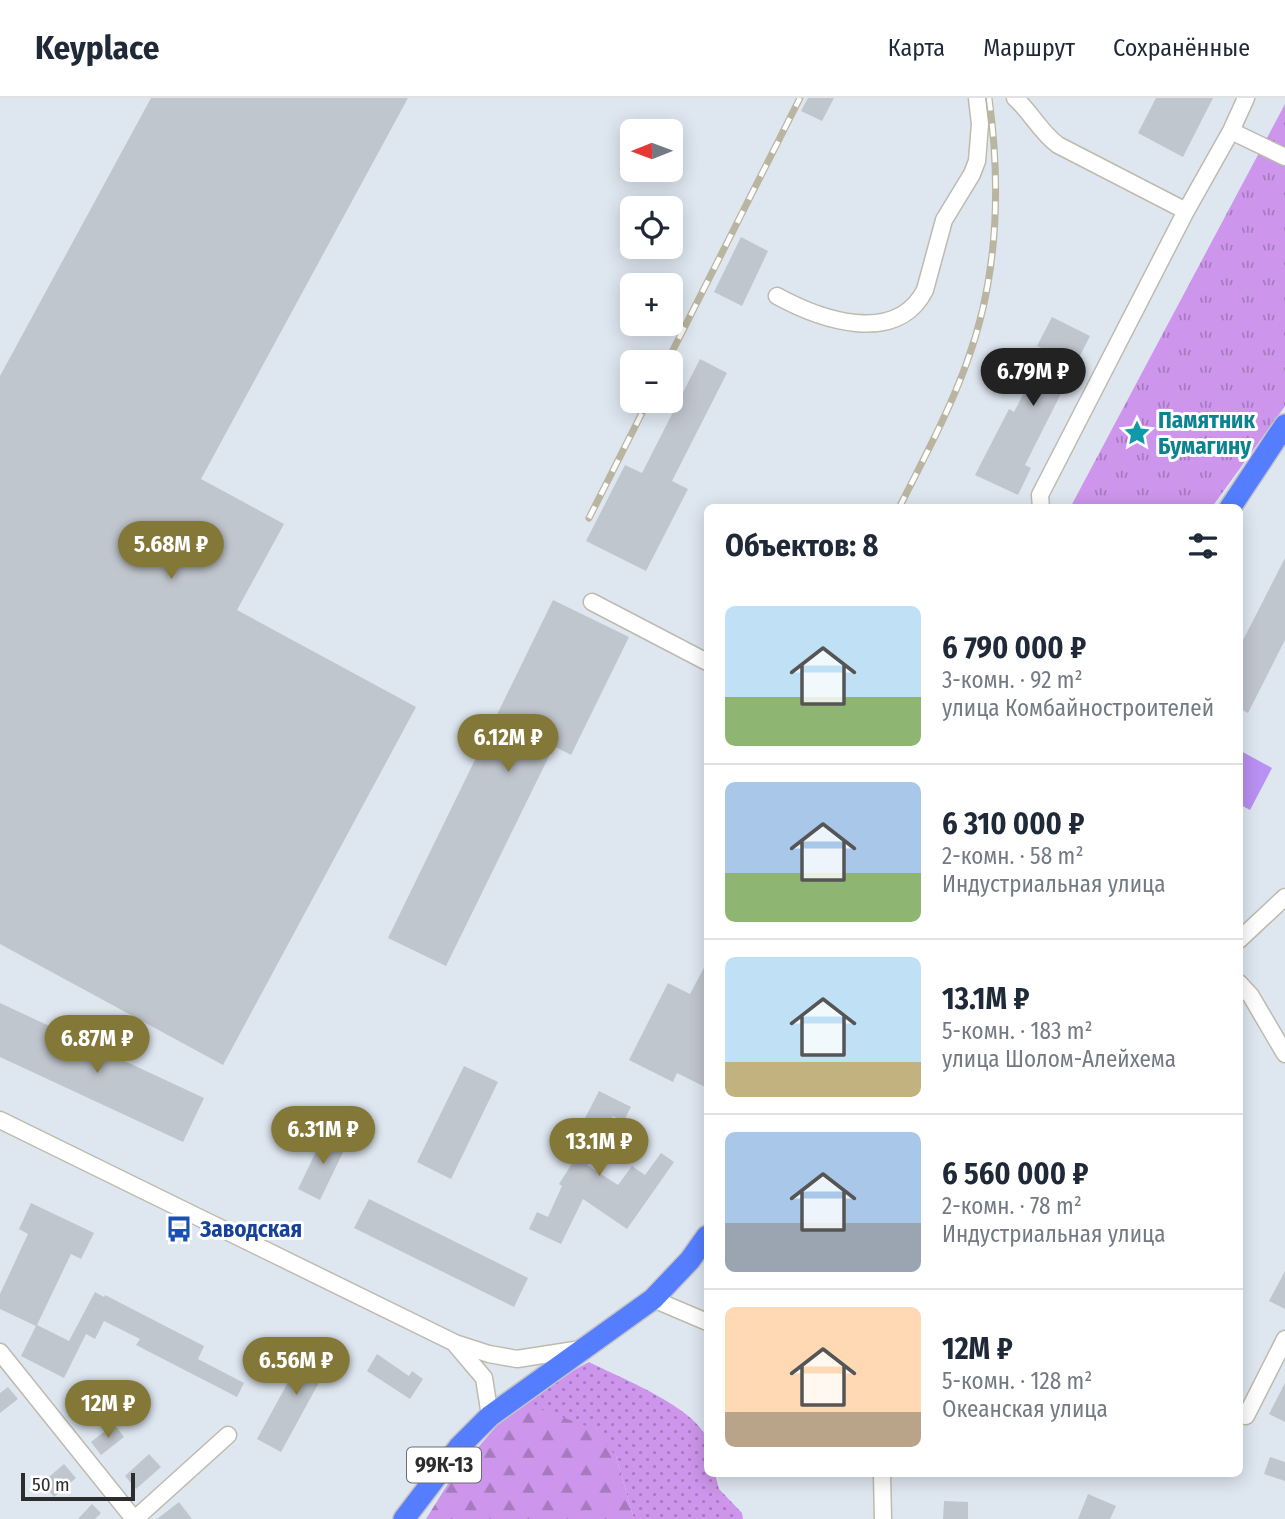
<!DOCTYPE html>
<html lang="ru">
<meta charset="utf-8">
<style>
:root{--surface:#fff;--page:#f6f6f7;--text:#1f2937;--muted:#747a83;--line:#e0e1e3;--accent:#847839}
body{margin:0;font-family:"Fira Sans Condensed",sans-serif;background:var(--page);color:var(--text);height:100vh;display:flex;flex-direction:column;font-size:26px;white-space:nowrap}
*{box-sizing:border-box;margin:0}
p{font-size:23px;color:var(--muted)}
.icon{flex:none;width:38px;height:38px;fill:none;stroke:currentColor;stroke-width:2;stroke-linecap:round;stroke-linejoin:round}
.map{position:relative;flex:1;overflow:hidden}
.drawer{position:absolute;left:704px;top:406px;width:539px;height:973px;display:flex;flex-direction:column;background:var(--surface);border-radius:10px;box-shadow:0 4px 18px #0003}
.drawer>*{flex:none}
.needle{width:46px;rotate:269deg}
.controls{position:absolute;left:620px;top:21px;display:grid;gap:14px}
.controls a{display:grid;place-items:center;width:63px;height:63px;border-radius:10px;background:var(--surface);box-shadow:0 4px 18px #0003;font-size:35px}
.scale{position:absolute;left:21px;bottom:18px;width:114px;box-sizing:border-box;padding-left:7px;border:4px solid #2d2d2d;border-top:0;font-size:19px;line-height:24px;white-space:nowrap;color:#2d2d2d;-webkit-text-stroke:5px #fff;paint-order:stroke}
.price{position:absolute;translate:-50% -60px;padding:0 16px;border-radius:24px;background:var(--accent);color:#fff;font-size:23px;line-height:46px;filter:drop-shadow(0 2px 4px #0008)}
.price::after{content:'';position:absolute;left:50%;top:42px;width:21px;height:16px;margin-left:-10px;background:inherit;clip-path:polygon(0 0,100% 0,50% 100%)}
.price.selected{background:#222;color:#fff}
ul{padding:0;list-style:none}
li{display:flex;align-items:center;gap:21px;height:175px;padding:0 21px}
li+li{border-top:2px solid var(--line)}
li span{display:grid;place-items:center;flex:none;width:196px;height:140px;border-radius:10px;color:#555}
li>.icon{margin-inline-start:auto}
span .icon{width:84px;height:84px;fill:#fffc;stroke-width:1}
li b{font-size:30px}
h2{display:flex;justify-content:space-between;align-items:center;height:84px;padding:0 21px;font-size:30px}
header{display:flex;align-items:center;gap:42px;box-sizing:border-box;height:98px;padding:0 35px;background:var(--surface);border-bottom:2px solid var(--line)}
header strong{font-size:33px}
nav{display:flex;gap:38px;margin-inline-start:auto;font-size:24px}
.map>svg:first-child{display:block}
.grass{fill:url(#grass-dots)}
.forest{fill:url(#forest-firs)}
.park{fill:url(#park-tufts)}
.pitch{fill:#b990f3}
.building{fill:#c0c6ce}
.lines{fill:none;stroke-linecap:round;stroke-linejoin:round}
.minor-casing{stroke:#bebbae;stroke-width:19}
.major-casing{stroke:#c4c4c4;stroke-width:24}
.minor{stroke:#fff;stroke-width:16}
.major{stroke:#547eff;stroke-width:21}
.rail-casing{stroke:#b9b5a0;stroke-width:7}
.rail{stroke:#fff;stroke-width:4.5;stroke-dasharray:13;stroke-linecap:butt}
.labels{text-anchor:middle;stroke-width:6;stroke-linejoin:round;paint-order:stroke}
.shield{fill:#fff;stroke:#6c6c6c;stroke-width:2}
.shield-label{font-size:21px;font-weight:bold;fill:#2d2d2d}
.culture-label{font-size:23px;font-weight:bold;fill:#0d838f;stroke:#fff;text-anchor:start}
.transit-label{font-size:23px;font-weight:bold;fill:#164399;stroke:#fff;text-anchor:start}
</style>
<header>
<strong>Keyplace</strong>
<nav><a>Карта</a><a>Маршрут</a><a>Сохранённые</a></nav>
</header>
<div class="map">
<svg width="1285" height="1421" viewBox="0 0 1285 1421">
<defs>
<pattern id="grass-dots" width="8" height="8" patternUnits="userSpaceOnUse" patternTransform="scale(1.75)"><rect width="8" height="8" fill="#cd95eb"/><path d="M2 2h.1M6 6h.1" fill="none" stroke="#a77abf" stroke-width="1.8" stroke-linecap="round"/></pattern>
<pattern id="forest-firs" width="22" height="20" patternUnits="userSpaceOnUse" patternTransform="scale(1.75)"><rect width="22" height="20" fill="#cd95eb"/><path d="M5 1l3.5 6h-7zM16 11l3.5 6h-7z" fill="#a77abf"/></pattern>
<pattern id="park-tufts" width="24" height="20" patternUnits="userSpaceOnUse" patternTransform="scale(1.75)"><rect width="24" height="20" fill="#cd95eb"/><path d="M3 7l-1-3M5 7V3M7 7l1-3M15 17l-1-3M17 17v-4M19 17l1-3" fill="none" stroke="#a77abf"/></pattern>
</defs>
<rect width="100%" height="100%" fill="#dee6f0"/>
<path class="grass" d="M589 1264C618 1279 698 1310 707 1342 710 1351 707 1366 707 1376H715L719 1391 742 1415 743 1421H634L616 1358 518 1303Z"/>
<path class="forest" d="M518 1303 592 1330 616 1358 634 1421H426L451 1381Z"/>
<path class="park" d="M1285 6V308L1212 409 1070 410Z"/>
<path class="pitch" d="M1239 652 1272 670 1250 712 1239 706Z"/>
<path class="building" d="M151 0H408L201 381 284 426 237 512 416 609 223 967 0 846V278Z
M808 0H834L822 23 801 13Z
M1156 0H1213L1183 59 1138 35Z
M741 139 768 153 742 208 714 194Z
M1052 219 1090 238 1025 367 1031 370 1018 397 975 377 1009 311 1014 314 1046 252 1037 248Z
M700 261 727 275 672 383 688 391 646 473 586 443 625 367 642 375Z
M1285 460V542L1248 615 1239 610V550Z
M553 502 629 539 571 657 554 648 446 868 388 840Z
M707 864V990L677 975 673 984 629 962 668 885 690 896Z
M0 905 204 1000 183 1044 0 959Z
M464 968 498 984 451 1081 417 1064Z
M599 993 631 1009 623 1024 613 1018 587 1067 618 1087 632 1068 645 1077 661 1055 674 1064 627 1131 583 1101 561 1146 529 1131 537 1114 548 1119 562 1088 559 1086 578 1056 569 1051Z
M325 1035 347 1046 320 1102 298 1091Z
M369 1101 528 1180 514 1209 354 1130Z
M31 1105 94 1135 81 1161 71 1156 37 1227 69 1243 95 1194 104 1199 105 1197 204 1248 198 1261 244 1285 237 1299 136 1247 140 1241 104 1223 95 1241 86 1236 64 1280 21 1258 36 1228 0 1211V1196L28 1136 19 1131Z
M1285 1173V1211L1269 1203Z
M310 1244 334 1257 281 1354 257 1341Z
M377 1256 409 1278 412 1273 423 1281 410 1301 367 1273Z
M1285 1285V1324L1269 1316Z
M8 1289 18 1301 0 1315V1295Z
M114 1326 124 1339 101 1357 91 1344Z
M149 1356 161 1369 136 1391 125 1378Z
M1270 1359 1285 1364V1383L1264 1376Z
M64 1366 76 1380 54 1399 42 1385Z
M1088 1396 1116 1408 1110 1421H1078Z
M944 1403 968 1404V1421H943Z
M179 1404 192 1421H157Z
M92 1406 101 1415 95 1421H78Z"/>
<g class="lines">
<g class="minor-casing">
<path id="minor" d="M1015 0C1031 14 1040 34 1058 47L1186 113
M1231 33 1285 59
M777 198C819 221 896 249 925 192L944 122 972 76 977 63 980 26 977 0
M1041 410 1040 397 1186 113 1231 33 1246 0
M592 504 707 564
M1239 842 1285 799
M1239 885 1251 898 1285 956
M0 1022 455 1245 489 1256 517 1261 581 1251
M653 1201 707 1224
M456 1247 484 1280 490 1318
M0 1254 134 1421
M1246 1318 1285 1241
M882 1376 883 1421
M135 1421 228 1337"/>
</g>
<g class="major-casing">
<path id="major" d="M1230 410 1285 327
M404 1421 459 1349 490 1318 653 1201 690 1162 707 1138"/>
</g>
<use href="#minor" class="minor"/>
<use href="#major" class="major"/>
<g class="rail-casing">
<path id="rail" d="M667 264 800 0
M899 410C923 362 949 314 967 264 998 180 1001 88 989 0
M589 420 648 303"/>
</g>
<use href="#rail" class="rail"/>
</g>
<defs>
<g id="sight-bare" transform="scale(2.1)"><path d="M0-6L1.8-2.2L6-1.7L2.9 1.2L3.7 5.4L0 3.3L-3.7 5.4L-2.9 1.2L-6-1.7L-1.8-2.2Z" fill="#0f9aa8" stroke="#fff" stroke-width="2.5" paint-order="stroke"/></g>
<g id="bus-bare" transform="scale(2.1)"><path d="M-5-6H5V4H4V6H2V4H-2V6H-4V4H-5ZM-3.5-4V0h7V-4ZM-3.5 1.2v1.5H-2V1.2ZM2 1.2v1.5H3.5V1.2Z" fill="#1a4fb4" stroke="#fff" stroke-width="2.5" paint-order="stroke"/></g>
</defs>
<g fill-rule="evenodd">
<use href="#sight-bare" x="1137" y="335"/>
<use href="#bus-bare" x="179" y="1131"/>
</g>
<g class="labels">
<rect class="shield" x="407" y="1349.5" width="74" height="35" rx="5"/>
<g class="shield-label">
<text x="444" y="1374">99К-13</text>
</g>
<g class="culture-label">
<text x="1158" y="330">Памятник<tspan x="1158" dy="26">Бумагину</tspan></text>
</g>
<g class="transit-label">
<text x="200" y="1139">Заводская</text>
</g>
</g>
</svg>
<div class="controls">
<a><svg class="needle" viewBox="-14 -14 28 28"><path d="M0-13l5 13h-10z" fill="#e53935"/><path d="M0 13l5-13h-10z" fill="#747a83"/></svg></a>
<a><svg class="icon" aria-label="locate" viewBox="0 0 24 24"><circle cx="12" cy="12" r="6"/><path d="M12 2v4M12 18v4M2 12h4M18 12h4"/></svg></a>
<a>+</a>
<a>−</a>
</div>
<div class="scale">50 m</div>
<b class="price selected" style="left:1033px;top:310px">6.79M ₽</b>
<b class="price" style="left:171px;top:483px">5.68M ₽</b>
<b class="price" style="left:508px;top:676px">6.12M ₽</b>
<b class="price" style="left:97px;top:977px">6.87M ₽</b>
<b class="price" style="left:323px;top:1068px">6.31M ₽</b>
<b class="price" style="left:599px;top:1080px">13.1M ₽</b>
<b class="price" style="left:296px;top:1299px">6.56M ₽</b>
<b class="price" style="left:108px;top:1342px">12M ₽</b>
<section class="drawer">
<h2>Объектов: 8<svg class="icon" aria-label="filters" viewBox="0 0 24 24"><path d="M4 7h16M4 17h16"/><circle cx="9" cy="7" r="2"/><circle cx="15" cy="17" r="2"/></svg></h2>
<ul>
<li><span style="background:linear-gradient(#bfe0f5 65%,#8fb573 0)"><svg class="icon" aria-label="home" viewBox="0 0 24 24"><path d="M3 11l9-7 9 7M6 9v11h12V9"/></svg></span><div><b>6 790 000 ₽</b><p>3-комн. · 92 m²</p><p>улица Комбайностроителей</p></div></li>
<li><span style="background:linear-gradient(#a9c7e8 65%,#8fb573 0)"><svg class="icon" aria-label="home" viewBox="0 0 24 24"><path d="M3 11l9-7 9 7M6 9v11h12V9"/></svg></span><div><b>6 310 000 ₽</b><p>2-комн. · 58 m²</p><p>Индустриальная улица</p></div></li>
<li><span style="background:linear-gradient(#bfe0f5 75%,#c2b280 0)"><svg class="icon" aria-label="home" viewBox="0 0 24 24"><path d="M3 11l9-7 9 7M6 9v11h12V9"/></svg></span><div><b>13.1M ₽</b><p>5-комн. · 183 m²</p><p>улица Шолом-Алейхема</p></div></li>
<li><span style="background:linear-gradient(#a9c7e8 65%,#9aa5b1 0)"><svg class="icon" aria-label="home" viewBox="0 0 24 24"><path d="M3 11l9-7 9 7M6 9v11h12V9"/></svg></span><div><b>6 560 000 ₽</b><p>2-комн. · 78 m²</p><p>Индустриальная улица</p></div></li>
<li><span style="background:linear-gradient(#ffd9b3 75%,#b9a48a 0)"><svg class="icon" aria-label="home" viewBox="0 0 24 24"><path d="M3 11l9-7 9 7M6 9v11h12V9"/></svg></span><div><b>12M ₽</b><p>5-комн. · 128 m²</p><p>Океанская улица</p></div></li>
</ul>
</section>
</div>
